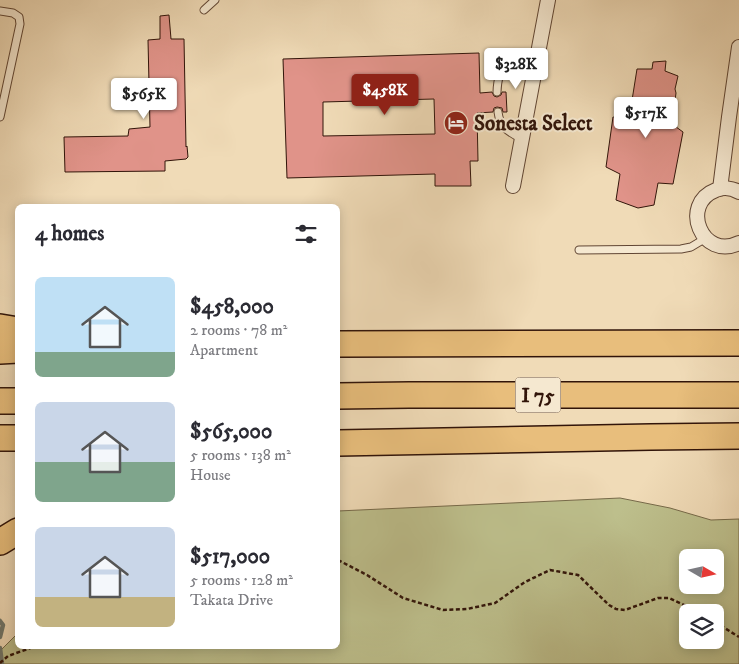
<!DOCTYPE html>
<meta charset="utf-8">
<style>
:root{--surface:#fff;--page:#f7f7f7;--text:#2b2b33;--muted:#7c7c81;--accent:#8f2418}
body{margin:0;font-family:"IM FELL DW Pica",serif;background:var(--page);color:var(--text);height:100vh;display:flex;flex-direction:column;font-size:19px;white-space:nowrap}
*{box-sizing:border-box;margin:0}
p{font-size:16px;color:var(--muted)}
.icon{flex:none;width:28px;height:28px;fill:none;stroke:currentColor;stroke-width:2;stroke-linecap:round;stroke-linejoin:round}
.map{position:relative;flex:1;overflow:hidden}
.side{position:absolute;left:15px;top:204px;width:325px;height:445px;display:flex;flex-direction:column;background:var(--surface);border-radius:8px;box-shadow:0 2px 12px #0003}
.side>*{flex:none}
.needle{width:32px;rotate:99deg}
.controls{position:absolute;left:679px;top:549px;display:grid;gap:10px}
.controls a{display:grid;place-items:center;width:45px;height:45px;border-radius:8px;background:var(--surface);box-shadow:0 2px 12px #0003;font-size:25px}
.price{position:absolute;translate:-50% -42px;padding:0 11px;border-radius:5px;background:#fff;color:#222;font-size:16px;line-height:32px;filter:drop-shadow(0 1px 2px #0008)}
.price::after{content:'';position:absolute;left:50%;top:30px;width:15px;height:11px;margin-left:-8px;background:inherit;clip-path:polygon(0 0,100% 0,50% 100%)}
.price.current{background:var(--accent);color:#fff}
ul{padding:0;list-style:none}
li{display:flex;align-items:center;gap:15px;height:125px;padding:0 20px}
li span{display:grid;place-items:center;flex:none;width:140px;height:100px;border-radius:8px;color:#555}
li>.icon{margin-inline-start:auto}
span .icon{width:60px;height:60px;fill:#fffc;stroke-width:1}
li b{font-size:21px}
h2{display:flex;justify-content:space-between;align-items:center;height:60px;padding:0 20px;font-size:21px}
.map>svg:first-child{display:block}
.green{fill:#bdbf8c;stroke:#776a4a;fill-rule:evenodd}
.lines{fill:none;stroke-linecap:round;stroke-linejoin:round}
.stream{stroke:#70786d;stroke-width:4.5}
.building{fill:#e09389;stroke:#311409;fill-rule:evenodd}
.lane-casing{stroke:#614634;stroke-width:9}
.street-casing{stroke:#614634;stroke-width:16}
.highway-casing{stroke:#311409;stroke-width:28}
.path{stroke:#311409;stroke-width:2.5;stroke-dasharray:4 2.5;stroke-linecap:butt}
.lane{stroke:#f5e8d0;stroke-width:7}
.street{stroke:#f5e8d0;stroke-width:14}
.highway{stroke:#e8be7c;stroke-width:25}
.labels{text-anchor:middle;stroke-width:4;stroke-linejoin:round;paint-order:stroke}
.shield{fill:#f5e8d0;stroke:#6c5445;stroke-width:1}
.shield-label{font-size:20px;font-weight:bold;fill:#311409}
.poi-label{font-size:21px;font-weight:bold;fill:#311409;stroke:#f5e8d0;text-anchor:start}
</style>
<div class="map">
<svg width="739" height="664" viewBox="0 0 739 664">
<rect width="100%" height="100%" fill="#f0dbb7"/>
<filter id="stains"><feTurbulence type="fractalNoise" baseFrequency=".004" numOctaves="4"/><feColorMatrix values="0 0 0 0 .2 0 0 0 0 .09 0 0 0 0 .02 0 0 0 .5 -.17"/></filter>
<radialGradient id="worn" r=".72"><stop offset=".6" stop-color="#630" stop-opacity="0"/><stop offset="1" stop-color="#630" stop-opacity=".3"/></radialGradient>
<path class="green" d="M620 498 670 508 711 520 739 519V664H0V651L17 634 18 646H338V511ZM688 558H715V585H688ZM688 612H715V640H688Z"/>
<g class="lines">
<path class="stream" d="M0 621 3 625 0 637
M0 648 2 664"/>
</g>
<path class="building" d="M169 15 171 39H184L186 147 187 146 188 157 186 159 165 161V171L65 172 64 137 128 136 129 129 150 127 148 40 160 39V16Z
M479 53 480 93 492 92 494 96 497 97 501 95 502 92H506L507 112H503L502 108 497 107 494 108 493 112 477 113 478 161H470L471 186H435V174L287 178 283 59ZM434 99 435 134 323 136V102Z
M666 61 665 71 678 76 675 89 676 93 672 124 683 132 673 184 658 183 654 205 638 208 616 200 620 174 606 167 613 117 629 119 637 69H652L653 62Z"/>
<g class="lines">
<g class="lane-casing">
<path id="lane" d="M204 10 215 0
M0 11 13 13 19 17 20 24 0 117
M497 92C498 61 510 63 537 60
M498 112C500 128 509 132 522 139
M579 250 681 249 691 247 706 238"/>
</g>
<g class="street-casing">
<path id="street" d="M513 186 548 0
M720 189 729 117 739 47
M739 192C732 188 723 187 716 190 679 204 702 261 739 243"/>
</g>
<g class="highway-casing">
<path id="highway" d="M0 327 18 330
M338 344 739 343
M0 351 18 350
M338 396 409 395H739
M0 401H18
M0 438H18
M338 443 651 437 739 436
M0 542 18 531"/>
</g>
<path class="path" d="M338 560 367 575 403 598 443 610 467 609 495 603 525 582 550 570 578 575 609 605 616 609 625 610 658 598H669L699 612
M715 622 739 637
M0 663 8 656 36 646"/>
<use href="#lane" class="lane"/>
<use href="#street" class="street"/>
<use href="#highway" class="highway"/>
</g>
<defs>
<g id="hotel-disc" transform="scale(1.25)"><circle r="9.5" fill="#8f2418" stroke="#f5e8d0"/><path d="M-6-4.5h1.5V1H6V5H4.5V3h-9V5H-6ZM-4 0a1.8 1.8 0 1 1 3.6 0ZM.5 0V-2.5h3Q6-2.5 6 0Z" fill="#fff"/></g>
</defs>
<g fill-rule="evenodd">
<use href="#hotel-disc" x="456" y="123"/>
</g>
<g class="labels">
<rect class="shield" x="515.5" y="377.5" width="45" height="35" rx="4"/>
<g class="shield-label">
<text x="538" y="402">I 75</text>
</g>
<g class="poi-label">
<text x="474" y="130">Sonesta Select</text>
</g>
</g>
<rect width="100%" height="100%" filter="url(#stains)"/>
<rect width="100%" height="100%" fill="url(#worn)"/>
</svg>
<div class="controls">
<a><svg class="needle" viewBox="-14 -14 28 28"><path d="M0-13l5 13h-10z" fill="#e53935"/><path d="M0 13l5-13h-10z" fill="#7c7c81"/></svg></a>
<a><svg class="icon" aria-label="layers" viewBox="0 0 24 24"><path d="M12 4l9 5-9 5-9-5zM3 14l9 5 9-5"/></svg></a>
</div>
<b class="price" style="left:516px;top:90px">$328K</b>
<b class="price current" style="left:385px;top:116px">$458K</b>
<b class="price" style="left:144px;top:120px">$565K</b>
<b class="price" style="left:646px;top:139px">$517K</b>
<section class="side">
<h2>4 homes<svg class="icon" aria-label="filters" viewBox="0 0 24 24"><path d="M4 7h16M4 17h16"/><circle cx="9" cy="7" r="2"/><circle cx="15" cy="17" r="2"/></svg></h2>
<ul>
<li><span style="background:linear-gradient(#bfe0f5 75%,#7fa58c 0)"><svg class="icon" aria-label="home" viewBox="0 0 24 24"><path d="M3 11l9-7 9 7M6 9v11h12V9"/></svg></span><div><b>$458,000</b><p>2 rooms · 78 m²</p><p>Apartment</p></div></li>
<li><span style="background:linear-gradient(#c9d6e8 60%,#7fa58c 0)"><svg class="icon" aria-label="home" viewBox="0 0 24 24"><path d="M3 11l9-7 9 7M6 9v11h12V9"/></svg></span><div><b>$565,000</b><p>5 rooms · 138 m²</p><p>House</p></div></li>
<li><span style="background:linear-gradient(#c9d6e8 70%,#c2b280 0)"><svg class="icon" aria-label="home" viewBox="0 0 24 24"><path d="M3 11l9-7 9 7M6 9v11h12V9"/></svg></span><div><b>$517,000</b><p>5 rooms · 128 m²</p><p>Takata Drive</p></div></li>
</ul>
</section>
</div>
